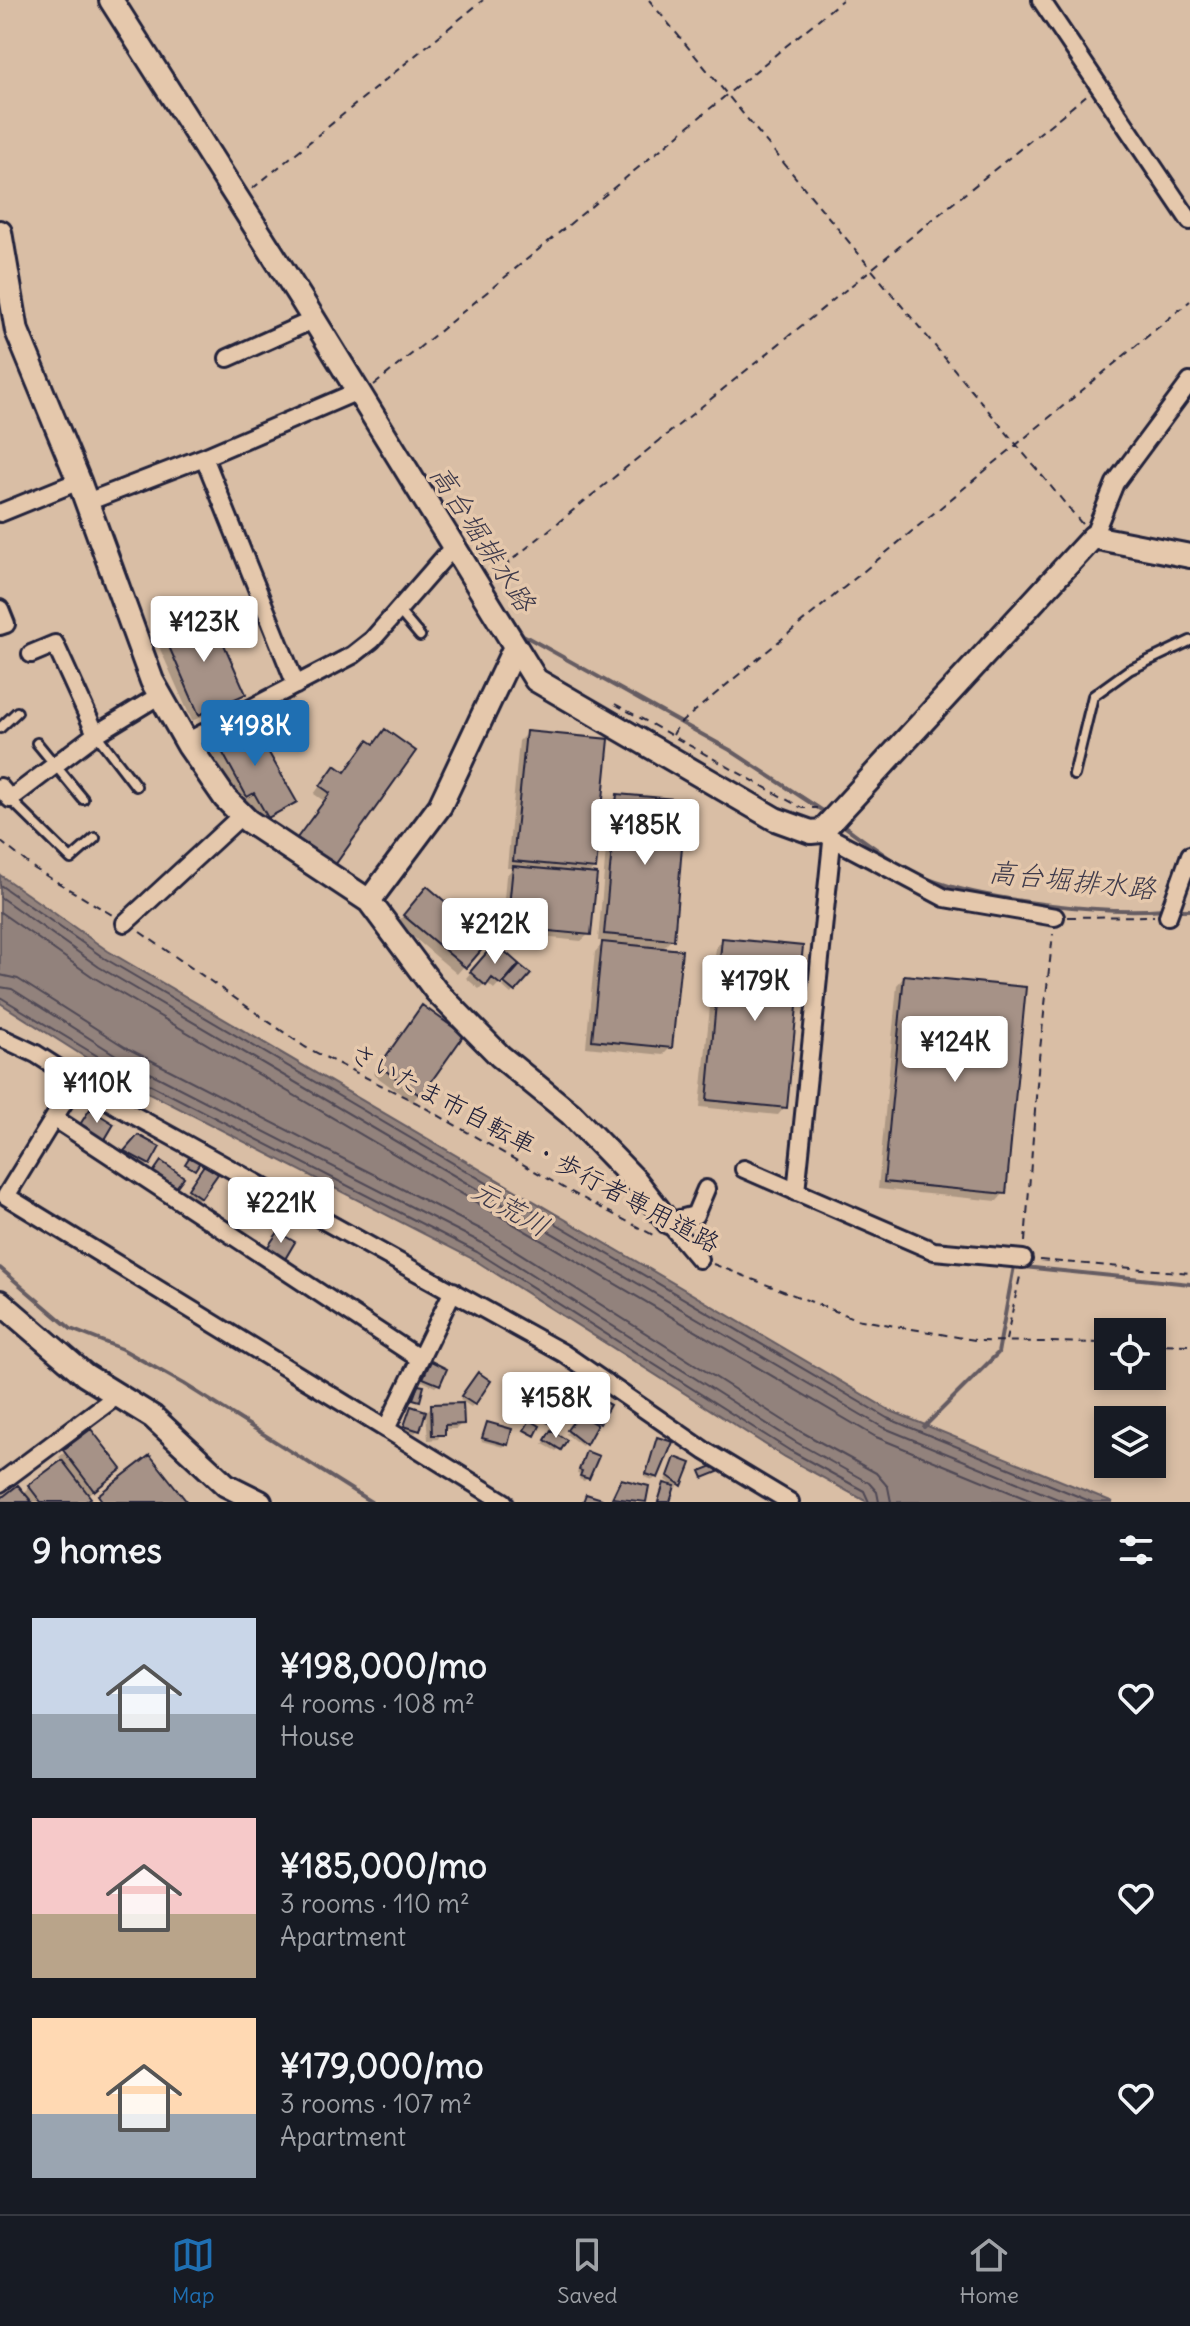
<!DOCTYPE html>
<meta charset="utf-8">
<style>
:root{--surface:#171b24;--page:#20242c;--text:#f1f3f6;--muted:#9ea1a6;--line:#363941;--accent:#1f6fb2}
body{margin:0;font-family:Delius,"Klee One",sans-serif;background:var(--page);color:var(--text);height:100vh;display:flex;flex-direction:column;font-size:30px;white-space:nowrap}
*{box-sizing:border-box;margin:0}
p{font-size:26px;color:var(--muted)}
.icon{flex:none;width:44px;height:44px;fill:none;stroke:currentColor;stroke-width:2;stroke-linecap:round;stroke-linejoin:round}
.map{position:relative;height:1502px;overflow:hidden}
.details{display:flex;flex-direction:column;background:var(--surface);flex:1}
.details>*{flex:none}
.tools{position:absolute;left:1094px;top:1318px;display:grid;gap:16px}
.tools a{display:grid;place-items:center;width:72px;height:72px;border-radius:0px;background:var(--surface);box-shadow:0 4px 12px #0003;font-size:40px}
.price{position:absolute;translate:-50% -68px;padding:0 18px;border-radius:8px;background:#fff;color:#222;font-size:26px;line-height:52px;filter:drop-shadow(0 2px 4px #0008)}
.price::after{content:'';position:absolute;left:50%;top:48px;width:24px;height:18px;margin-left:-12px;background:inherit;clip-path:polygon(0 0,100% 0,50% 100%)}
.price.active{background:var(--accent);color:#fff}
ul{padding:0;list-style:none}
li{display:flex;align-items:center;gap:24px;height:200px;padding:0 32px}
li span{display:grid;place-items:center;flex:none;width:224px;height:160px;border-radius:0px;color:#555}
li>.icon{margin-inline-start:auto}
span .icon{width:96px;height:96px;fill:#fffc;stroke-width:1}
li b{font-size:34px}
h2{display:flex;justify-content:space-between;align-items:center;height:96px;padding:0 32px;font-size:34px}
.tabs{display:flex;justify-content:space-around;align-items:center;height:112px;border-top:2px solid var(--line);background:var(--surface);font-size:22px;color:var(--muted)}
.tabs a{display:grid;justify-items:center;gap:4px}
.tabs .active{color:var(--accent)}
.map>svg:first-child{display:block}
.water{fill:#92827c;stroke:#655c62;stroke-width:2}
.shadow{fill:#0003}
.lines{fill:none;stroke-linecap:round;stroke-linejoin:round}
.shore{stroke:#4f4855;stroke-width:2}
.stream{stroke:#655c62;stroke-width:4}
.building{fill:#a69287;stroke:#22223b;stroke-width:2}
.lane-casing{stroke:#22223b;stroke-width:14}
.street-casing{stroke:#22223b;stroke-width:22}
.secondary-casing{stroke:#22223b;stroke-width:28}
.path{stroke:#22223b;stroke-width:2;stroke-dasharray:8 6;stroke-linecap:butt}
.lane{stroke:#e5c8ac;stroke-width:8}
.street{stroke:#e5c8ac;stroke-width:16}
.secondary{stroke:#e5c8ac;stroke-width:22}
.labels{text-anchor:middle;stroke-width:7;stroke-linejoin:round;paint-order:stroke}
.street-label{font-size:26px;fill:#22223b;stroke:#e5c8ac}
.water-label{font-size:28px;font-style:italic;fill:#3e3a4b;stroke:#e5c8ac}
</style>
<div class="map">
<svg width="1190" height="1502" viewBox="0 0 1190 1502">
<rect width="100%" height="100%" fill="#d9bea5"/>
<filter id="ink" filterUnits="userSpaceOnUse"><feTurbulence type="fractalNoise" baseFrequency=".0125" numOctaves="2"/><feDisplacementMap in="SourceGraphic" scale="16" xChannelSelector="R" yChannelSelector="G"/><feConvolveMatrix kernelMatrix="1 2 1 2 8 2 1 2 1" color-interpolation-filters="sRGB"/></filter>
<g filter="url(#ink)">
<path class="water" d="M0 875 108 951 891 1411 1113 1502H867L785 1457 473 1259 110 1073 0 1003Z"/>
<path class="shadow" d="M164 635 243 694 236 701 192 721 157 642Z
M527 733 595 868 587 875 589 934 581 941 501 933 506 876 513 868H507L519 741Z
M215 739 294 802 260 824 246 799 239 803 208 746Z
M368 742 334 864 327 871 291 847 324 801 314 794 328 775 335 767 343 774Z
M617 796 672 939 661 950 670 1048 663 1055 586 1047 595 952 605 941H598L610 804Z
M420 896 487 940 457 974 397 923Z
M723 940 785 1107 778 1115 700 1107 716 947Z
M489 951 516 964 494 989 486 982 479 989 466 978Z
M520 968 528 974 511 994 503 987Z
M904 977 1004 1193 997 1201 878 1189 897 985Z
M415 1015 419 1094 412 1102 373 1074Z
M129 1145 149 1164 146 1167 122 1154Z
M201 1170 200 1197 197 1200 186 1193Z
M431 1364 438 1384 435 1387 422 1381Z
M574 1375 584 1383 564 1420 555 1427 548 1423 550 1418 535 1416 544 1396 547 1393 561 1399Z
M475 1378 474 1404 471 1407 460 1400Z
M597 1401 604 1411 582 1446 566 1434 576 1418 592 1424 601 1410 593 1407Z
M432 1406 462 1423 456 1429H443L438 1439 428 1440 426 1412Z
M411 1409 418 1430 415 1433 402 1429Z
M488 1424 506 1444 503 1447 481 1441Z
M91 1431 114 1474 86 1496 84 1502H0L23 1493 63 1462 59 1457Z
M548 1436 559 1448 556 1451 543 1444Z
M658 1439 657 1477 653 1480 644 1477Z
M587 1453 588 1478 584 1481 579 1479 581 1474 577 1473Z
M676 1459 689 1464 677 1488 666 1480Z
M621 1481 647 1487 643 1502 610 1500Z"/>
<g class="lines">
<path class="shore" d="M0 885 104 958 887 1418 1092 1502
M0 897 99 967 882 1427 1065 1502
M0 912 93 977 876 1437 1034 1502
M0 975 18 979 125 1047 488 1233 800 1431 876 1473 888 1487 891 1502
M0 987 12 989 119 1057 482 1243 794 1441 869 1483 877 1492 879 1502
M0 997 114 1066 477 1252 789 1450 864 1491 869 1502"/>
<path class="stream" d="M495 593 523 635 730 750 826 813
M840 823C864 840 901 869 928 879 985 901 1103 914 1164 909
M1176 910H1190
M0 1268 71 1329 122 1349 184 1384 371 1502
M924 1427 998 1353 1014 1266 1190 1284"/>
</g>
<path class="building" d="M210 613 246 694 199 715 163 633Z
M249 718 297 802 268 818 254 793 247 797 214 737Z
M385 729 416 751 335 865 297 838 330 793 320 786 335 765 345 772 368 740 374 744Z
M526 731 609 739 596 869 513 861Z
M617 794 686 800 674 940 604 934Z
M513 866 597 874 591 935 507 927Z
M427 886 490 940 466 968 403 915Z
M722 938 803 946 787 1108 707 1100Z
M602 942 682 950 672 1048 592 1040Z
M495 943 519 964 501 985 492 978 486 986 470 972Z
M520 965 531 974 515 992 504 983Z
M904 975 1026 987 1006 1194 884 1182Z
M422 1005 464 1035 421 1096 379 1066Z
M90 1109 114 1124 104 1141 79 1126Z
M138 1135 160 1147 150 1165 124 1151Z
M190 1156 200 1162 195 1170 185 1164Z
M161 1161 184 1177 175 1189 152 1174Z
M204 1165 218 1174 201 1198 188 1189Z
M278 1232 295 1242 285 1259 267 1248Z
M431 1361 447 1369 440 1385 423 1378Z
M478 1372 491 1381 475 1405 461 1396Z
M574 1373 588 1380 586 1384 579 1381 577 1385 583 1388 577 1401 563 1395Z
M532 1374 540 1379 531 1396 523 1391Z
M418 1385 424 1386 420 1401 413 1399Z
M547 1390 575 1403 566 1421 547 1412 545 1416 537 1412Z
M597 1398 610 1405 606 1412 593 1405Z
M463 1403 464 1424 445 1425V1435H432L431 1404Z
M411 1406 426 1411 420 1431 404 1426Z
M583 1409 590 1413 587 1419 597 1425 586 1445 567 1430Z
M598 1411 605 1415 600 1424 593 1420Z
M550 1416 560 1421 558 1427 547 1422Z
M530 1420 540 1426 535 1436 524 1430Z
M487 1422 512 1429 508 1445 482 1438Z
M91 1429 122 1469 94 1491 63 1450Z
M551 1430 567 1440 561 1450 545 1440Z
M657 1437 673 1442 658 1478 646 1474Z
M586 1451 599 1456 589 1479 580 1476 582 1471 579 1470Z
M150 1455 187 1502H103L98 1495Z
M675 1457 691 1463 682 1486 668 1476Z
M62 1460 91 1498 85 1502H41L28 1485Z
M715 1465 718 1472 703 1478 700 1471Z
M621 1479 649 1486 646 1502 612 1498Z
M664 1483 675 1486 670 1502H658Z
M18 1485 32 1502H0V1499Z
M586 1494 602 1499 601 1502H583Z"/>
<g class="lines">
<g class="lane-casing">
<path id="lane" d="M398 610 420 636
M0 728 17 712
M96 734 136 786
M37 743 83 799
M1074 775 1093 696 1129 670 1190 641
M10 799 71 859 95 838"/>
</g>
<g class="street-casing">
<path id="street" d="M1041 0 1190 221
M228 358 313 320
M204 457 296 685
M87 502 204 457 358 391
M0 513 79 481
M1093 537 1115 483 1190 382
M0 609 6 624 0 626
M31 654 55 644 96 734
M186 742 353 655 372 640 454 546
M0 787 10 799 96 734 160 695
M826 835 945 898 1055 917
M1168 916 1190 855
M125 923 242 815
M0 1037 36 1054 117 1106 563 1353 705 1451 790 1502
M77 1081 54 1118 420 1359
M54 1118 6 1196 386 1429
M744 1169 934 1251 1023 1259
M796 1192 832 842
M699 1259 668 1222 695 1215 706 1189
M453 1291 386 1429 504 1502
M0 1483 118 1395"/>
</g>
<g class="secondary-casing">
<path id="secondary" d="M111 0 300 297 536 680 775 819 811 832 822 831 1093 537 1190 556
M0 232 17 331 79 481 152 681 189 746 225 798 248 821 369 901 436 991 500 1056 571 1114 636 1181 668 1222
M369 901 440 806 515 647
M0 1302 85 1375 153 1417 226 1485 260 1502"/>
</g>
<path class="path" d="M649 0 1082 524
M252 189 483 0
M374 385 842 0
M492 576 1088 94
M615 704 802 808H817
M673 735 678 725 1190 301
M0 841 35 869 114 916
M1068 917 1154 916
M140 932 305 1047 417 1103 569 1191 657 1237
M1025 1242 1039 1058 1053 934
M1040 1260 1190 1273
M713 1264 856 1319 980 1341 1108 1343
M1006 1340 1021 1272
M1152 1344 1190 1345"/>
<use href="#lane" class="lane"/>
<use href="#street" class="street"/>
<use href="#secondary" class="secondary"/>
</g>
</g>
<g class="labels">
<g class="street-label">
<text transform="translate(535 1148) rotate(28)" y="9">さいたま市自転車・歩行者専用道路</text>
</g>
<g class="water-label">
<text transform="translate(483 538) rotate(57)" y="10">高台堀排水路</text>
<text transform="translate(1072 880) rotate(6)" y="10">高台堀排水路</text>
<text transform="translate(511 1208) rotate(30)" y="10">元荒川</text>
</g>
</g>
</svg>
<div class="tools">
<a><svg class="icon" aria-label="locate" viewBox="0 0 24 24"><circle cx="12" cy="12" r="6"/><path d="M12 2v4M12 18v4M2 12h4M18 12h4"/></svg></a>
<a><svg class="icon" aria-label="layers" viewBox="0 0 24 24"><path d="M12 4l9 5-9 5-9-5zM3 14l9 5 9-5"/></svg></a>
</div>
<b class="price" style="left:204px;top:664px">¥123K</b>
<b class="price active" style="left:255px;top:768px">¥198K</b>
<b class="price" style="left:645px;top:867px">¥185K</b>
<b class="price" style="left:495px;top:966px">¥212K</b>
<b class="price" style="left:755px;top:1023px">¥179K</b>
<b class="price" style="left:955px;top:1084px">¥124K</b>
<b class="price" style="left:97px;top:1125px">¥110K</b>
<b class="price" style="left:281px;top:1245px">¥221K</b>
<b class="price" style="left:556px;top:1440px">¥158K</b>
</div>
<section class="details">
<h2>9 homes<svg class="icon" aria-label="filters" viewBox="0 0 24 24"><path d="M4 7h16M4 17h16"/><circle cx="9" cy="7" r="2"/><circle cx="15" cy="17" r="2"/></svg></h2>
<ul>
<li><span style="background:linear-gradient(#c9d6e8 60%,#9aa5b1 0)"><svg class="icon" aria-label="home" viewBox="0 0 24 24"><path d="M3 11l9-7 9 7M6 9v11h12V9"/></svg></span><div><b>¥198,000/mo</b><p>4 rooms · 108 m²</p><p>House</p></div><svg class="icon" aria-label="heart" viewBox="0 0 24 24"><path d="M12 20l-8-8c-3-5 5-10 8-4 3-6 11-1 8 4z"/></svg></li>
<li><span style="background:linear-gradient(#f6c9c9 60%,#b9a48a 0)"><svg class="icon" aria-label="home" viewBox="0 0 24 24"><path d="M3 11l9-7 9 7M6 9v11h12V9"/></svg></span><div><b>¥185,000/mo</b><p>3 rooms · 110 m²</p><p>Apartment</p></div><svg class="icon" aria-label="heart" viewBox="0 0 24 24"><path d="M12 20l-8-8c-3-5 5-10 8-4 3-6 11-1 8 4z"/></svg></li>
<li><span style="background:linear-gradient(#ffd9b3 60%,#9aa5b1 0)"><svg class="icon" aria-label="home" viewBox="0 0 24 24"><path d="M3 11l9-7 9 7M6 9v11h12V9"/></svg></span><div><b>¥179,000/mo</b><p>3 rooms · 107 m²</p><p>Apartment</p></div><svg class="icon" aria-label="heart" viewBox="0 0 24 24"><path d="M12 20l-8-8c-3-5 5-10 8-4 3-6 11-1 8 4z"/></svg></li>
</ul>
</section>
<nav class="tabs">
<a class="active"><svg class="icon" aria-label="map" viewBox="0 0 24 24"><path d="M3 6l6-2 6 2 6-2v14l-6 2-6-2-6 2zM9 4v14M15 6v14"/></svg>Map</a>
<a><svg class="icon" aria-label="saved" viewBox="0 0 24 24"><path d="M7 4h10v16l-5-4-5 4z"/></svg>Saved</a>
<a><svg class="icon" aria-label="home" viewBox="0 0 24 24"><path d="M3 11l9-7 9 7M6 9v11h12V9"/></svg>Home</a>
</nav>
